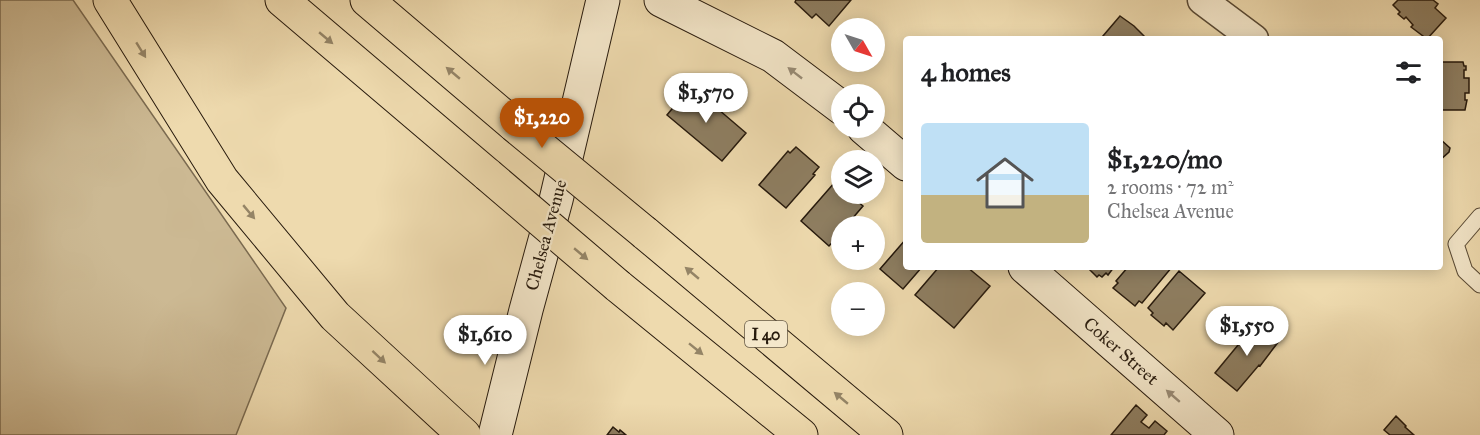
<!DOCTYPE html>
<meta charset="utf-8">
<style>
:root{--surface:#fff;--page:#f6f6f6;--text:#202124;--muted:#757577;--line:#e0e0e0;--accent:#b45309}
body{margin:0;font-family:"IM FELL Great Primer",serif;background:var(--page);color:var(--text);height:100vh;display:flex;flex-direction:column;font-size:22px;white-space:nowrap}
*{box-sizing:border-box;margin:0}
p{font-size:20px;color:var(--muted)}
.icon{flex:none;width:33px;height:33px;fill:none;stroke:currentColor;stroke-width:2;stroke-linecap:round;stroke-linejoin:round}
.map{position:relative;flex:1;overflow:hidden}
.drawer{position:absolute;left:903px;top:36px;width:540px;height:234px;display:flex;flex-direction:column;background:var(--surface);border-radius:6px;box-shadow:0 3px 15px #0003}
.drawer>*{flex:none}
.needle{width:39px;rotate:129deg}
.fabs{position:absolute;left:831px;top:18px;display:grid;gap:12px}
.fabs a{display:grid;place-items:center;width:54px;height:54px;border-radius:50%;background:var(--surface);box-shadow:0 3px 15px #0003;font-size:30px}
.price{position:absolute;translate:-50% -51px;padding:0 14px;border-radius:21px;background:#fff;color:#222;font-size:20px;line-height:39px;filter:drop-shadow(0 2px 3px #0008)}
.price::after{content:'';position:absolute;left:50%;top:36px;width:18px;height:14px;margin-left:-9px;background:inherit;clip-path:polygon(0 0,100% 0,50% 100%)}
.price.active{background:var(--accent);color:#fff}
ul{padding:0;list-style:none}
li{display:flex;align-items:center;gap:18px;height:150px;padding:0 18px}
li+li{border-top:2px solid var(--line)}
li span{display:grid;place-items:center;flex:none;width:168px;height:120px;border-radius:6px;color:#555}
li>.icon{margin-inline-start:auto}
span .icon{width:72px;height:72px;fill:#fffc;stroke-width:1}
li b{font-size:26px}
h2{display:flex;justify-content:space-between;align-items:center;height:72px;padding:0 18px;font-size:26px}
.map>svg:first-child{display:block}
.green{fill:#ccb993;stroke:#7a6a50;stroke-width:1.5}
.building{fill:#8e7e61;stroke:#271a0d;stroke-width:1.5}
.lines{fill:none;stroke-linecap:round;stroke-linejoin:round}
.service-casing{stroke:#594a35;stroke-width:17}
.minor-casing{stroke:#594a35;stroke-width:31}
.secondary-casing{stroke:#271a0d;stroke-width:35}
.motorway-casing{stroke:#271a0d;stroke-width:35}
.service{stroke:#f4e7ca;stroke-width:15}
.minor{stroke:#f4e7ca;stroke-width:28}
.secondary{stroke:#f4e7ca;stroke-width:33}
.motorway{stroke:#eedaae;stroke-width:33}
.motorway-bridge-casing{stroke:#271a0d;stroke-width:35;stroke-linecap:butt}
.motorway-bridge{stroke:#eedaae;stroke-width:33}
.oneway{fill:#948466}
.oneway2{fill:#988b75}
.labels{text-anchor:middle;stroke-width:4.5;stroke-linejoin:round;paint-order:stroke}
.shield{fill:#f4e7ca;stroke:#645846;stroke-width:1.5}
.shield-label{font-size:16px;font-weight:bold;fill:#271a0d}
.street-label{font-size:18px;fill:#271a0d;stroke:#f4e7ca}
</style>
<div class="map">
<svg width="1480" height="435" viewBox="0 0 1480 435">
<rect width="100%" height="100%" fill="#eedaae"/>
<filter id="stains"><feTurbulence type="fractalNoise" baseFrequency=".00333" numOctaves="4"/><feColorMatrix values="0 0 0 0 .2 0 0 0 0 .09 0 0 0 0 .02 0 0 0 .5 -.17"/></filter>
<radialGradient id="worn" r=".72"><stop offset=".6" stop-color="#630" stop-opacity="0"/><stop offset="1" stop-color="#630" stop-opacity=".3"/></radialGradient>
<path class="green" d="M0 0H73L286 308 236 435H0Z"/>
<path class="building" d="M796 0H851L829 26 816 14 812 18 795 2Z
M1398 0H1433L1438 4 1435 8 1446 18 1427 39 1411 27 1413 25 1406 17 1404 19 1398 14 1400 12 1393 5Z
M1120 16 1134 26 1147 39H1107L1103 36Z
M1440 62H1463L1464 66H1466V70H1464V78H1469V93H1465V100H1467L1465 110H1440Z
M691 86 746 133 722 161 667 115Z
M1440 139 1450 148 1449 152 1440 160Z
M796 147 819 167 813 174 815 175 786 208 759 185 788 151 790 153Z
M835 182 842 187V194H849L863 206 846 226H842V232L829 246 801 221Z
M906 239V267H922L903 289 880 269Z
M939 267H967L990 286 954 328 915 295Z
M1089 267H1114L1108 275 1106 273 1102 277 1099 275 1097 277 1090 270 1091 269Z
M1128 267H1172L1142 303 1139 301 1135 306 1113 288 1118 283 1116 281Z
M1179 271 1205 293 1173 330 1166 323 1164 326 1151 315 1153 313 1148 308Z
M1257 322 1279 341 1260 366 1259 365 1237 391 1215 373Z
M1136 405 1147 415 1141 422 1149 428 1155 421 1167 431 1164 435H1111Z
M1396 416 1406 426 1405 427 1414 435H1390L1384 430Z
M613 427 619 432 620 430 626 435H607Z"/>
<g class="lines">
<g class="service-casing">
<path id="service" d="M1480 216 1456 244 1465 271 1480 285"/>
</g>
<g class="minor-casing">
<path id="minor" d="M1202 0 1254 39"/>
</g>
<g class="secondary-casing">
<path id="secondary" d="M661 0 773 56 842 108
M864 128 906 164
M1025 267 1217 435
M495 435 526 310 556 200 603 0"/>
</g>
<g class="motorway-casing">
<path id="motorway" d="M110 0 222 180 335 316 464 435
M282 0 488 175
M367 0 514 125
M645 233 886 435
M618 286 801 435"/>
</g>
<use href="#service" class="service"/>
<use href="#minor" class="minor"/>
<use href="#secondary" class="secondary"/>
<use href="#motorway" class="motorway"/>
<g class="motorway-bridge-casing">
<path id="motorway-bridge" d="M514 125 645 233
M488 175 618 286"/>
</g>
<use href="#motorway-bridge" class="motorway-bridge"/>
</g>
<defs><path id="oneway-solid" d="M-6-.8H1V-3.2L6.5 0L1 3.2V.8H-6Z" transform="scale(1.5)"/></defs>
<g class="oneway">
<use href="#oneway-solid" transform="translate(326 38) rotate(40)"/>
<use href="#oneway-solid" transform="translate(141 50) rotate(58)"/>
<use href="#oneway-solid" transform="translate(453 73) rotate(-140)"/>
<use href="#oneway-solid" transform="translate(249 212) rotate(50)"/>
<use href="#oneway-solid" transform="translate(581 254) rotate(40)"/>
<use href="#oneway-solid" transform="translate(692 273) rotate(-140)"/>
<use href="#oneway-solid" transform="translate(696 349) rotate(39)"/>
<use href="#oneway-solid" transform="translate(379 357) rotate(43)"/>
<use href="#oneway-solid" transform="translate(841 398) rotate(-140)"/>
</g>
<g class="oneway2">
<use href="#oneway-solid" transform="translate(795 73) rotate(-142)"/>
<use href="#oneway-solid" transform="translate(1173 396) rotate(-139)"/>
</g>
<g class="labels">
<rect class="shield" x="745" y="321" width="42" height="26" rx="4.5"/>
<g class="shield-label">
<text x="766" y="340">I 40</text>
</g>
<g class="street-label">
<text transform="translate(546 235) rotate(-75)" y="6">Chelsea Avenue</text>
<text transform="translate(1121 351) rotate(41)" y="6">Coker Street</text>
</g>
</g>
<rect width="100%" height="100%" filter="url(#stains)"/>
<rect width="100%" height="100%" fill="url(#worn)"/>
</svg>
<div class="fabs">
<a><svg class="needle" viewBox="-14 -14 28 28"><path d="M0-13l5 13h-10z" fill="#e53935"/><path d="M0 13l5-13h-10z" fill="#757577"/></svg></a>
<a><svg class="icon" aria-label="locate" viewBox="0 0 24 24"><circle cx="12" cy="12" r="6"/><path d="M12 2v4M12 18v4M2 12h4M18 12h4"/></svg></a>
<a><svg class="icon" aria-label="layers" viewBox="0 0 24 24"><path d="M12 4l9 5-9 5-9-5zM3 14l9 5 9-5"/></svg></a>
<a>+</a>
<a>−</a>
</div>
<b class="price" style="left:706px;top:124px">$1,570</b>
<b class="price active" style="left:542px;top:149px">$1,220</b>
<b class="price" style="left:1247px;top:357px">$1,550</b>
<b class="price" style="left:485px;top:366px">$1,610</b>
<section class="drawer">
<h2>4 homes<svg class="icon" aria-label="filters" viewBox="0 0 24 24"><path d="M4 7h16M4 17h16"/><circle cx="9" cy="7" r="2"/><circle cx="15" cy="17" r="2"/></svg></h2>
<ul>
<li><span style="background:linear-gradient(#bfe0f5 60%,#c2b280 0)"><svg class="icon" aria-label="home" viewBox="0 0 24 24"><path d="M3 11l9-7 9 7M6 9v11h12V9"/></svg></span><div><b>$1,220/mo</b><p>2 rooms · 72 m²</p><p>Chelsea Avenue</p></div></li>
</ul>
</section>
</div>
